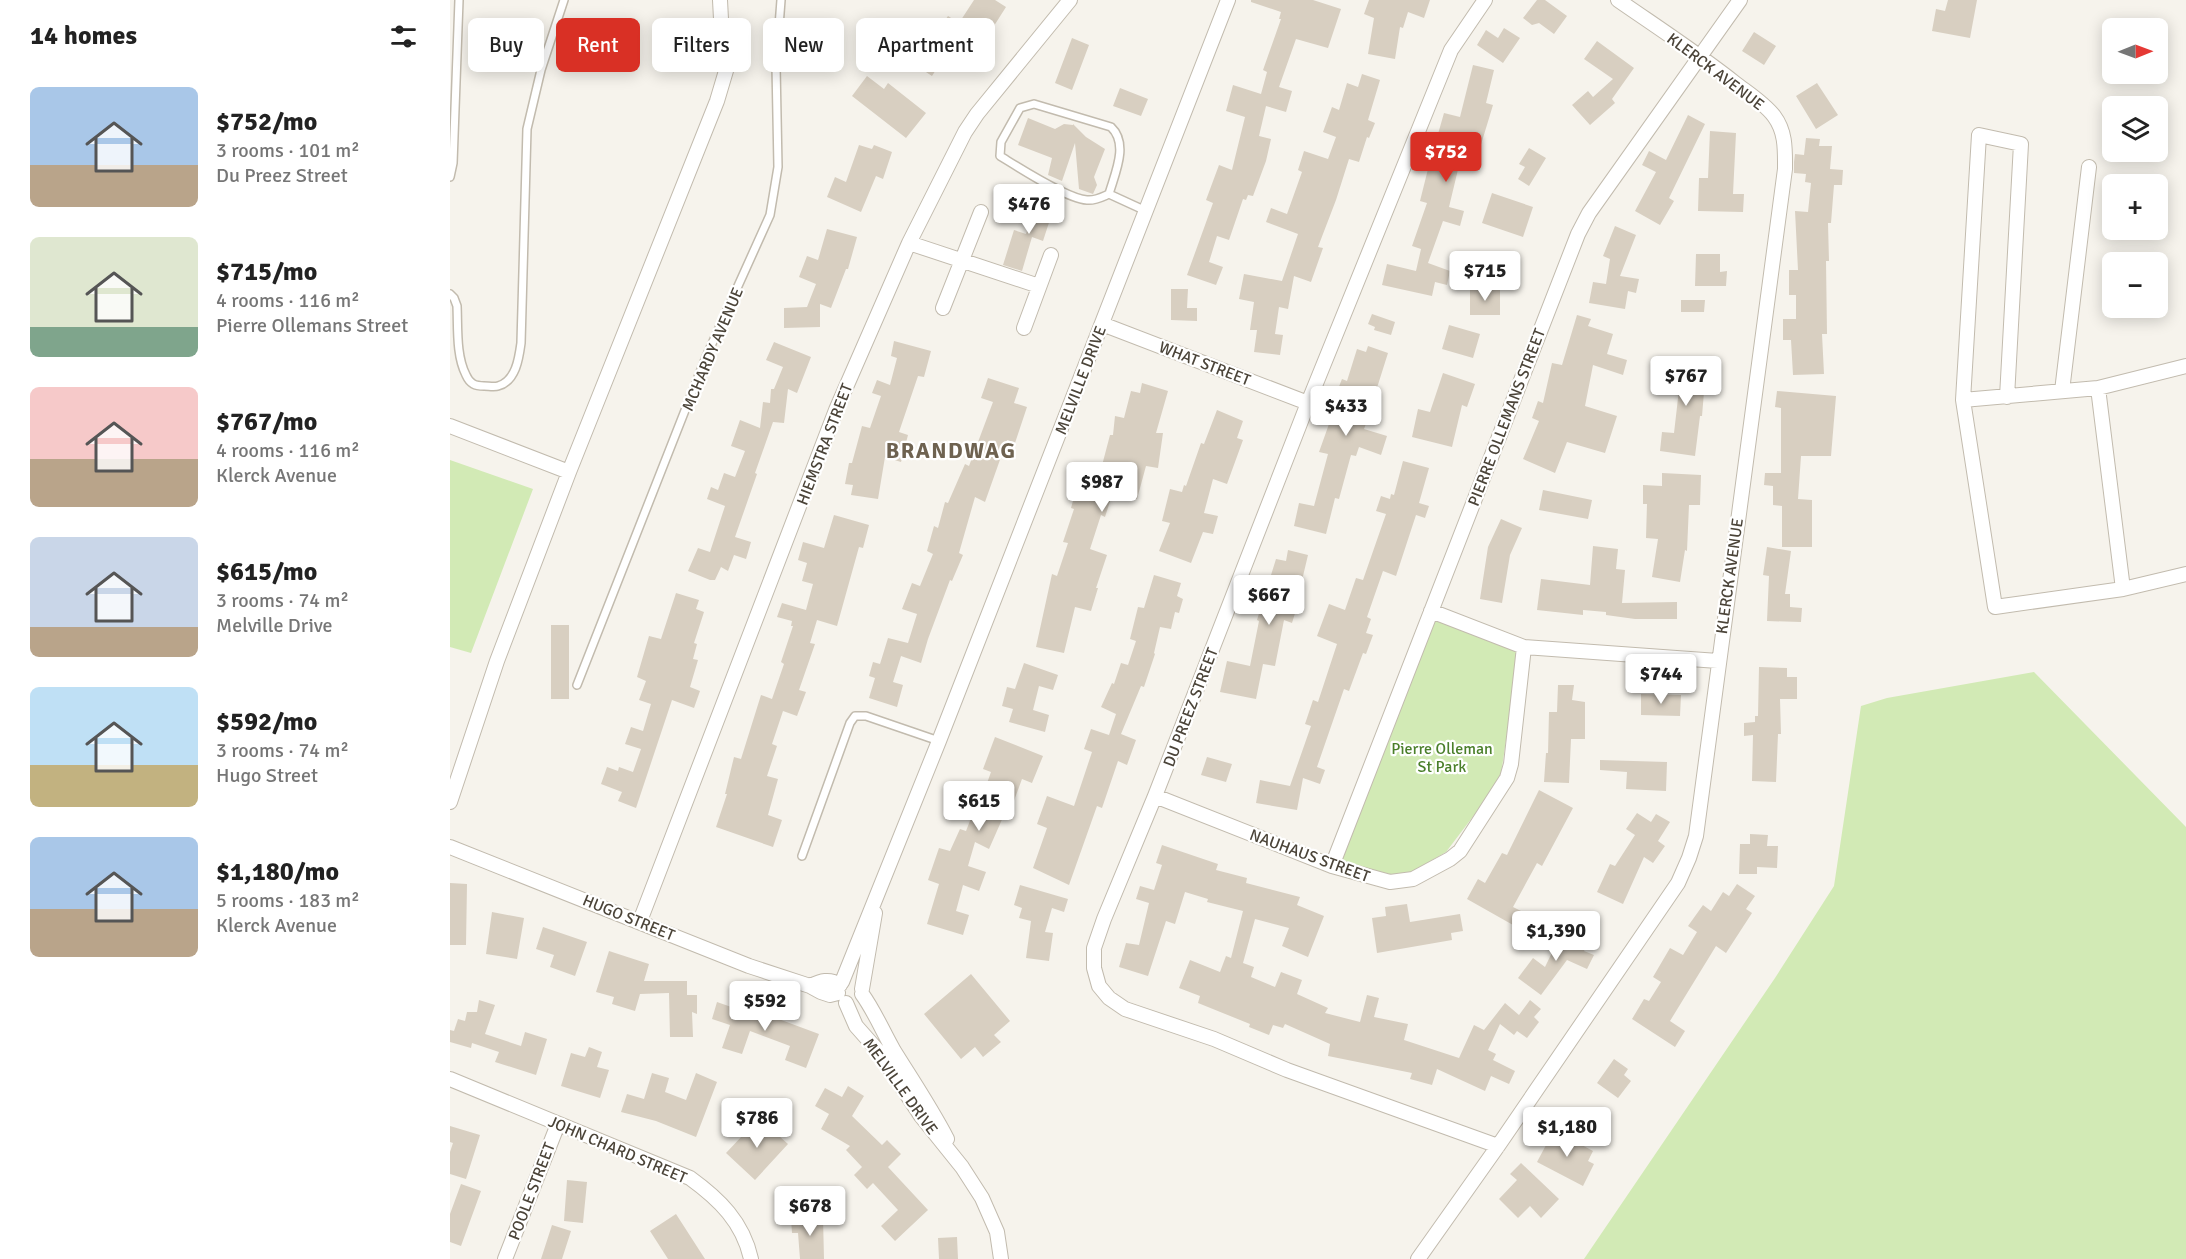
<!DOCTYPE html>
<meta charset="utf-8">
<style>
:root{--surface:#fff;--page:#f2f2f2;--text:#222;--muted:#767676;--accent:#d93025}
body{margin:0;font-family:Signika,sans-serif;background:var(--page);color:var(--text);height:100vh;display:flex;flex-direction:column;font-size:22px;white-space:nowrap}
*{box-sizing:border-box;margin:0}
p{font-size:20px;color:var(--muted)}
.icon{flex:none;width:33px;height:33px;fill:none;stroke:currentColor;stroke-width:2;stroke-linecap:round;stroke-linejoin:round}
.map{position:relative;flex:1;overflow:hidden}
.details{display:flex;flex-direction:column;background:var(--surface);width:450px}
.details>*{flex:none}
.top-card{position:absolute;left:18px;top:18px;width:570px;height:54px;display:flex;gap:12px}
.needle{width:39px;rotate:89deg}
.fabs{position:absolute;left:1652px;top:18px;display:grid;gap:12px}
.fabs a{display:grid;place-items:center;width:66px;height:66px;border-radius:9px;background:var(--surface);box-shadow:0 3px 15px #0003;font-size:30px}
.price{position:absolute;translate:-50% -51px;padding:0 14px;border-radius:6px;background:#fff;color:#222;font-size:20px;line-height:39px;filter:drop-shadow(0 2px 3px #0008)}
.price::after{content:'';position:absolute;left:50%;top:36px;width:18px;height:14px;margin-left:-9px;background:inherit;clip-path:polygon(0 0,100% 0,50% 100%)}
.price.on{background:var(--accent);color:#fff}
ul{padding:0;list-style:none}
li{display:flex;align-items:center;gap:18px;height:150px;padding:0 30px}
li span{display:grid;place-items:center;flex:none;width:168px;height:120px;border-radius:9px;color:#555}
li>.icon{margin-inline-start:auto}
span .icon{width:72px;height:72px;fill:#fffc;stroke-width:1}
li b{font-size:26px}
h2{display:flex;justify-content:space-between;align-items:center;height:72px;padding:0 30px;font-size:26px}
.tag{padding:0 21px;border-radius:9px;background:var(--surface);box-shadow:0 3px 15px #0003;font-size:21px;line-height:54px}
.tag.on{background:var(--accent);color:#fff}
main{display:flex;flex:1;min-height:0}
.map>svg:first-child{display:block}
.green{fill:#d2eab5}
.building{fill:#d8cfc1}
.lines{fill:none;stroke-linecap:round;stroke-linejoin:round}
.service-casing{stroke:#c2bbae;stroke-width:10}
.minor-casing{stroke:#c2bbae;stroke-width:16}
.service{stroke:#fff;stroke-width:7}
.minor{stroke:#fff;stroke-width:14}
.labels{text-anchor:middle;stroke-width:4.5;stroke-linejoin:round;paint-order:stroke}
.street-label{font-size:16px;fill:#4b4439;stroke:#fff}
.park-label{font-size:16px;fill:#4a7f2a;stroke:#fff}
.district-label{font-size:22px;font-weight:bold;letter-spacing:1.5px;fill:#6e6250;stroke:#fff}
</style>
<main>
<section class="details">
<h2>14 homes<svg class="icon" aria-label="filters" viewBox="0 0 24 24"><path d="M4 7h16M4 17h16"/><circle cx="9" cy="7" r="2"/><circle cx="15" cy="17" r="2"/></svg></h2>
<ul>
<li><span style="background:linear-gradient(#a9c7e8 65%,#b9a48a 0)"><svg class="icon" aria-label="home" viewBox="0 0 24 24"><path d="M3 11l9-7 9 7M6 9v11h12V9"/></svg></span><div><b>$752/mo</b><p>3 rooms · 101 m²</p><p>Du Preez Street</p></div></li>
<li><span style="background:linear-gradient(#dfe7d0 75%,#7fa58c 0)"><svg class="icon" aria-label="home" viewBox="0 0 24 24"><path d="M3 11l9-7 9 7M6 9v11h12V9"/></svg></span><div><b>$715/mo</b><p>4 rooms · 116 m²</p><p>Pierre Ollemans Street</p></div></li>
<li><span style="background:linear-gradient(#f6c9c9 60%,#b9a48a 0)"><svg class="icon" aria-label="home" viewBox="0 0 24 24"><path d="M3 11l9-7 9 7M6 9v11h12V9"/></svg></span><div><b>$767/mo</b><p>4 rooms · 116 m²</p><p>Klerck Avenue</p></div></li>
<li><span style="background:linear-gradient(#c9d6e8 75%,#b9a48a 0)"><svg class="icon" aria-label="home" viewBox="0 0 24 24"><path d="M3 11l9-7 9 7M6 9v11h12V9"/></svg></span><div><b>$615/mo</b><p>3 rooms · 74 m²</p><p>Melville Drive</p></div></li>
<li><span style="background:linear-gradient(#bfe0f5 65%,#c2b280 0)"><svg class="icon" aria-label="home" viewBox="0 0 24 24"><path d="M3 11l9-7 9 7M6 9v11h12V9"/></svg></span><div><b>$592/mo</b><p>3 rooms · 74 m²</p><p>Hugo Street</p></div></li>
<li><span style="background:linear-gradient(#a9c7e8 60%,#b9a48a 0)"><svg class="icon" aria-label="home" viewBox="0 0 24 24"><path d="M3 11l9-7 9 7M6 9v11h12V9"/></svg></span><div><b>$1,180/mo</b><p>5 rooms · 183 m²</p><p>Klerck Avenue</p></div></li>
</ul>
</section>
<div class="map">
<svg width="1736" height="1259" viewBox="0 0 1736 1259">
<rect width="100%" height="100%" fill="#f6f3ec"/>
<path class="green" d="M0 460 83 489 21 653 0 647Z
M980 615 1069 651 1050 781 996 852 951 878 884 861Z
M1584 672 1736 827V1259H1134L1325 978 1384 886 1411 706 1437 698Z"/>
<path class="building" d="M524 0H545L556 7 535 40 528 35 511 60 498 51 482 76 441 49 449 35 480 55 493 35 487 32 498 16 509 23Z
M801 0H863L891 9 878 48 846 39 829 87 842 91 836 112 816 106 809 136 821 139 816 161 803 196 798 195 796 200 793 199 779 240 767 236 759 262 773 267 766 285 737 275 763 203 756 200 769 165 782 170 795 117 776 111 783 85 811 94 817 72 813 70 831 19H829L831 12 801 2Z
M919 0H980L974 18 958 12 953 28 950 27 945 59 918 54 924 18 914 14Z
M1087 0H1095L1117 16 1104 34 1089 23 1082 25 1073 18Z
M1498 0H1527L1520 38 1482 31 1486 9 1495 11Z
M1054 28 1070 38 1053 63 1027 45 1036 30 1048 38Z
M1304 32 1326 46 1314 65 1292 51Z
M622 38 639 45 622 90 605 83Z
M1147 41 1184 68 1162 99 1165 103 1140 125 1122 105 1138 91 1143 97 1163 79 1134 59Z
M1023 65 1044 70 1036 103 1043 105 1026 161 1011 157 999 207 1014 211 1010 226 993 221 978 263 1000 271 997 285 985 282 982 296 932 285 937 264 966 271 971 249 962 246 977 203 970 201 978 169 994 113 1010 117Z
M912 74 930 80 918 120 925 123 919 138 917 137 909 162 899 159 886 200 868 247 873 248 861 282 844 276 838 309 829 307 825 334 833 335 830 355 804 352 807 330H800L804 302 789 299 794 274 832 281 848 234 816 222 821 208 837 214 852 172 848 170 854 151 878 159 886 137 873 132 882 107 889 110 897 83 908 87Z
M417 76 434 89 438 83 476 113 456 138 402 96Z
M1367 83 1388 115 1366 129 1346 96Z
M670 88 698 99 691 116 663 106Z
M1238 115 1255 124 1219 198 1224 201 1210 225 1185 211 1206 172 1192 165 1199 151 1216 160Z
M578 118 605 129 614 124 623 125V124L636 137 655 149 644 177 647 185 643 194 629 189 625 143 612 181 598 175 602 158 568 145Z
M1260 131 1286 133 1283 194H1294L1293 212 1248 211 1249 178H1258Z
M1356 138 1370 139 1369 146H1382L1380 169 1393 170 1392 185H1384L1381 223H1378L1379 261H1376L1377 334H1372L1374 374 1343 375 1341 340H1333V319H1346V295H1339V270H1348L1345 211 1358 212 1361 183 1355 182 1356 174 1344 173V162L1345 154 1354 155Z
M409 145 422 149 424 145 442 152 433 179 426 176 411 212 377 197 385 177 396 182Z
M1079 148 1096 158 1079 186 1068 179 1075 167 1069 164Z
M1042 193 1083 207 1073 237 1032 223Z
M588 198 605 204 593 241 582 237 572 271 553 265 564 230 576 234Z
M1165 226 1186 235 1170 276 1189 279 1186 293 1178 291 1175 309 1139 303 1143 282 1156 284 1160 259 1153 256Z
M377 229 407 237 398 269H396L381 308 370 304V327L334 328V308L357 307 366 284 349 277 357 256 368 260Z
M1246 254H1270V272L1277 271 1276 286H1245Z
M1020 288H1050V315H1020Z
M721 289H738L737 308H747V321L721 320Z
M1231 300H1255L1254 312H1231Z
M922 314 945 322 941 335 924 330 925 327 918 324Z
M1127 315 1141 319 1138 326 1163 334 1157 354 1177 360 1173 375 1143 365 1135 406 1167 416 1155 453 1117 442 1105 473 1073 459 1089 421 1082 418 1088 401 1093 403 1102 363 1112 365Z
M999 325 1030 334 1023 358 992 349Z
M444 341 481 351 474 377 468 376 449 432 458 435 451 462 435 457 428 499 401 495 403 485 395 484 399 463H402L412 426 420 428 431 396 422 393 427 380 440 385 447 358 441 356Z
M324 342 361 357 347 393 338 389 334 423 323 422 305 473 307 474 285 537 301 542 296 559 284 555 278 571 271 567 265 580H260L238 571 248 548 260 552 275 506 257 499 261 487 268 490 274 473 285 477 295 451 281 446 290 420 310 428 313 402 320 403 321 389H324L333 367 316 360Z
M918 346 938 353 926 391 928 392 914 429 937 436 931 455 909 447 906 456 901 455 889 499 885 498 876 534 844 526 849 503 864 506 878 454 869 452 879 424 882 425 894 392 888 389 892 379 897 381 907 349 916 352Z
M1224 357 1250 358 1249 368H1256L1252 416H1250L1245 456 1210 451 1212 432 1224 433 1230 381H1223Z
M993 373 1025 384 1017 407 1012 405 1002 447 962 437 968 409 980 412Z
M538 378 569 388 564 403 577 407 565 443 557 440 535 502 525 497 509 553 513 555 502 581 500 580 478 639 471 663 451 656 443 682 453 685 447 707 419 698 425 678 419 676 423 662 430 664 438 638 458 643 467 614 452 609 462 583 470 586 483 554 477 551 484 526 488 528 495 502 498 503 515 464 519 466 543 402 531 398Z
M692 383 718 391 706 433H713L708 468 696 466 687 499 663 492 655 517 651 515 640 549 657 555 646 588H648L641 611 625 607 614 653 586 647 602 574 607 576 618 543 613 542 624 509 621 508 627 486 645 492 660 435H663L665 416 674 418 681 391 690 393Z
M1327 391 1386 396 1381 456H1351L1348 499 1362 500V547H1332V506L1323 505V486L1314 485 1315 473H1331V408L1325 407Z
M767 410 793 421 787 438 793 440 777 484 763 479 754 513 768 516 763 534 753 532 741 563 709 551 720 523 712 521 720 489 732 492 734 485 736 486 751 443 754 444Z
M953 461 979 468 969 503 979 506 975 518 966 515 946 576 933 571 917 617 921 619 916 633 923 635 916 654 913 653 899 691 894 689 867 767 875 770 870 784 853 778 847 810 806 803 810 780 840 786 861 726 855 724 863 700 868 702 887 644 867 636 879 604 895 610 906 578 913 580 936 514 926 511 931 496 940 499 941 494 944 495Z
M1212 473 1251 475 1250 505H1239L1237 551 1235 550 1230 582 1202 577 1208 539 1196 538 1197 504H1193V485L1212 486Z
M1093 490 1142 500 1138 519 1089 510Z
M384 515 419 525 413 548 409 547 387 626 367 620 360 643 365 644 349 690 356 692 347 716 333 711 322 744 327 746 317 776 328 779 318 815 332 820 323 847 266 827 277 794H275L284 757 291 759 311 695 322 699 334 664 331 662 343 626H341L342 621 327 617 332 603 356 610 363 584 352 581 357 563 348 560 353 542 374 548Z
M1051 519 1072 528 1060 555 1052 603 1030 599 1038 547Z
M1143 546 1168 549 1166 569 1175 570 1172 603 1227 602V619H1185L1156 615V612L1133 610V615L1087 610 1091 579 1140 585Z
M1317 547 1341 551 1335 594H1340V607L1352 608 1351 622 1317 621 1319 576 1313 575Z
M838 550 858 555 849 593 851 594 842 623 834 620 825 666 813 664 806 699 770 692 777 661 800 666 809 621 807 620 826 559 836 561Z
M704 575 731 583 727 596 733 599 729 613 725 612 721 629 710 627 704 653 705 654 694 687 691 686 671 734 686 740 677 765 668 761 652 808 647 806 619 885 583 868 597 828 587 824 597 796 624 806 642 752 634 749 641 729 659 735 666 714 651 707 662 683 664 684 671 663 678 665 686 641 680 639 688 607 694 608Z
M226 593 249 600 246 609 254 612 244 643 247 644 243 659 248 660 240 687 250 691 244 708 222 700 186 808 168 801 172 792 151 784 157 767 168 771 169 767 183 772 191 749 175 744 181 727 193 731 201 704 189 700 196 681 187 677 199 636 211 639Z
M101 625H119V699H101Z
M574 663 608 675 603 690 589 686 583 710 599 715 595 732 559 722 563 709 552 706 557 687 565 689Z
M1309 667 1337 668V677H1347V699H1330L1331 734H1328L1326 782 1302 781 1303 735 1294 736V723L1305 722V716H1308Z
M1108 685H1124L1122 700 1135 702V739H1121L1119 783 1094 782 1096 753H1098L1099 712H1107Z
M1191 694 1231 695 1230 716 1191 715Z
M545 737 593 756 582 783 572 779 558 817 554 815 539 849 525 842 518 866 536 872 529 891 513 885 506 911 519 915 513 935 477 924 489 884 478 880 489 848 500 851 510 829 516 831 523 813 526 814 541 772 533 769Z
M757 757 782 764 776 782 751 775Z
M1150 760 1217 762 1216 791 1176 789 1177 772 1150 770Z
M1089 790 1123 808 1092 866 1087 863 1063 907 1071 911 1063 925 1017 899 1028 879 1035 883 1052 853 1057 855Z
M1187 813 1201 822 1206 814 1220 822 1208 841 1215 846 1203 863 1194 857 1173 904 1147 892 1160 864 1165 866 1185 835 1176 829Z
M1300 834 1318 835 1317 846H1328L1327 868 1307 867V874H1289L1290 844H1300Z
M712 845 768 864 766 870 797 878 796 883 850 897 847 905 874 916 858 957 832 946 839 928 805 919 793 963 804 967 801 977 825 987 831 972 852 980 847 994 878 1008 875 1013 910 1022 917 995 929 998 924 1017 958 1024 954 1040 1009 1058 1024 1025 1034 1030 1055 1003 1069 1015 1080 1000 1091 1009 1084 1017 1089 1022 1077 1038 1067 1031 1064 1035 1050 1024 1038 1050 1046 1054 1043 1060 1065 1071 1059 1084 1041 1076 1035 1091 987 1069 982 1085 960 1079 962 1073 878 1056 880 1044 835 1024 833 1028 823 1025 819 1035 799 1027 800 1024 748 1003 750 996 729 988 740 960 770 972 776 956 781 958 793 911 757 902 758 899 735 892 725 924 716 921 698 976 669 967 676 943 689 945 699 903 686 899 690 886 704 890 712 865 706 863Z
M0 883 17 884 16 945H0Z
M1287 884 1305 896 1296 909 1302 913 1276 953 1266 946 1220 1021 1235 1031 1225 1047 1182 1019 1194 999 1199 1001 1211 982 1203 977 1220 948 1233 955 1247 932 1238 926 1253 905 1261 911 1273 892 1279 896Z
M570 885 618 899 614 912 602 908 595 932 603 933 599 961 576 958 581 921 569 918 572 908 564 905Z
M957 904 960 922 1010 914 1013 931 1001 933 1002 940 927 953 922 918 936 916 935 907Z
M42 912 74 918 67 959 36 954Z
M93 927 137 942 125 976 100 967 104 955 86 949Z
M1113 930 1138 943 1134 951 1144 955 1137 969 1117 960 1091 995 1068 978 1083 958 1095 967Z
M159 951 199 964 194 981H237V995H247V1014L242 1012 243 1037H220L219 993 190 994 185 1011 162 1004 164 997 146 992Z
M521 974 560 1021 544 1035 551 1042 533 1057 525 1047 511 1059 474 1014Z
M29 1000 45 1005 35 1034 71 1046 75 1032 97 1039 86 1075 45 1062 49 1052 22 1043 21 1048 0 1042V1030L4 1031 8 1019 15 1021 17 1012H27Z
M290 1001 308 1008 307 1011 369 1034 356 1068 335 1060 340 1046 300 1031 292 1054 272 1048 280 1025 262 1019 267 1002 287 1009Z
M139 1047 152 1052 147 1067 159 1070 150 1098 111 1086 121 1053 135 1057Z
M1164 1059 1178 1069 1174 1075 1181 1081 1168 1098 1147 1083Z
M202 1073 219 1078 215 1092 236 1100 246 1073 267 1082 246 1137 206 1121 171 1112 177 1094 194 1099Z
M398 1086 414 1096 402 1116 432 1145 437 1140 451 1154 438 1167 478 1210 445 1241 431 1226 448 1210 423 1183 417 1189 404 1175 412 1167 396 1150 400 1146 371 1129 379 1114 365 1106 375 1088 392 1097Z
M309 1118 338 1144 305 1180 276 1153Z
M0 1126 30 1135 16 1179 0 1174V1152L3 1143 0 1142Z
M1104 1130 1143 1151 1138 1161 1144 1164 1133 1186 1087 1162Z
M1071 1163 1109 1199 1091 1218 1080 1206 1068 1218 1049 1199 1067 1180 1060 1174Z
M117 1180 137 1182 133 1223 114 1221Z
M11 1184 31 1191 11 1246 0 1242V1214Z
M226 1214 255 1259H218L200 1231Z
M373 1217 374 1259H350L348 1233H342L341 1219Z
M102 1225 121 1231 112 1259H91Z
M507 1237 508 1259H489L488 1238Z"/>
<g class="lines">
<g class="service-casing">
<path id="service" d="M0 177 3 163 9 0
M659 194C665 173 679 144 661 127L584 104 570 108 551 142 550 156C568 167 617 199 637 200 645 201 652 197 659 194L696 211
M0 294 4 298 7 306C8 328 6 356 16 375 20 384 25 386 34 386 38 386 45 387 48 386 66 381 69 358 71 343L77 129 91 70 114 0
M127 685 256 357 320 215 328 167 326 66 331 0
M352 856 400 723 405 716H416L489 741"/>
</g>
<g class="minor-casing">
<path id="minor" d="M1035 0 1001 50 858 403 705 796 654 919 644 948V968L649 986 659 998 675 1009 764 1039 837 1070 1048 1146
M459 243 589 286
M493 308 531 212
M652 324 858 403
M574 328 601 255
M1648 388 1673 589
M1612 391 1639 167
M1557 397 1571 144 1529 135 1513 400 1545 607 1673 589 1736 574
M1513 400 1648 388 1736 366
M0 426 119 472
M981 611 1074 647 1268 661
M705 796 882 866 940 882 963 879 1000 859 1010 851 1057 778 1061 764 1074 647
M0 802 47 661 119 472 267 101 278 64 271 19 270 0
M0 847 299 966 360 986 371 992 380 995 388 993
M882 866 1128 234 1139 213 1290 0
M190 921 386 410 459 243 515 132 527 114 620 0
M392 982 489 741 778 0
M360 986C371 981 379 978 390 985
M412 989 425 913
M412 994C425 1012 433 1032 444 1051 462 1080 481 1108 497 1139
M396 1003 406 1026 429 1052 471 1116 512 1167 532 1198 547 1232 551 1259
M0 1079 240 1178C269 1199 293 1222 301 1259
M55 1259 108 1124
M968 1259 1048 1146 1228 883 1239 858 1246 836 1335 169C1335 150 1336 132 1324 116 1314 103 1298 93 1285 83 1247 53 1207 27 1168 0"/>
</g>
<use href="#service" class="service"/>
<use href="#minor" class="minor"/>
</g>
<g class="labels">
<g class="street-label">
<text transform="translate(1266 71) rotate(37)" y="6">KLERCK AVENUE</text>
<text transform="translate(262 349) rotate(-67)" y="6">MCHARDY AVENUE</text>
<text transform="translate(755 363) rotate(21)" y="6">WHAT STREET</text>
<text transform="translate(630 380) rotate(-69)" y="6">MELVILLE DRIVE</text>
<text transform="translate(1056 417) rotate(-69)" y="6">PIERRE OLLEMANS STREET</text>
<text transform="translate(374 444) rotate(-69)" y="6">HIEMSTRA STREET</text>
<text transform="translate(1279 576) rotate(-82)" y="6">KLERCK AVENUE</text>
<text transform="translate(740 707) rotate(-69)" y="6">DU PREEZ STREET</text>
<text transform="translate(860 855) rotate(20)" y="6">NAUHAUS STREET</text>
<text transform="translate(179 917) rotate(22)" y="6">HUGO STREET</text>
<text transform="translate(451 1086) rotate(54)" y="6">MELVILLE DRIVE</text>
<text transform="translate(168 1149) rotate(23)" y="6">JOHN CHARD STREET</text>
<text transform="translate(81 1191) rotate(-69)" y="6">POOLE STREET</text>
</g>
<g class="park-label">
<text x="992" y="754">Pierre Olleman<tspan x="992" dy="18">St Park</tspan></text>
</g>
<g class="district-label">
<text x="501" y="458">BRANDWAG</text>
</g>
</g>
</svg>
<div class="fabs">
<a><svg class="needle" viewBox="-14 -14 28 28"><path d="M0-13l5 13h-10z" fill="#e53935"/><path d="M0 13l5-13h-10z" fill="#767676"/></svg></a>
<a><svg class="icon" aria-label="layers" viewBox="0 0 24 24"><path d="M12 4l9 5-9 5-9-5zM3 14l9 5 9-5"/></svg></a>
<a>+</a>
<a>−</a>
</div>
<b class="price on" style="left:996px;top:183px">$752</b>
<b class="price" style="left:579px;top:235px">$476</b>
<b class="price" style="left:1035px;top:302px">$715</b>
<b class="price" style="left:1236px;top:407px">$767</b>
<b class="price" style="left:896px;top:437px">$433</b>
<b class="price" style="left:652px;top:513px">$987</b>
<b class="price" style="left:819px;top:626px">$667</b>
<b class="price" style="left:1211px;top:705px">$744</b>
<b class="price" style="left:529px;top:832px">$615</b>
<b class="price" style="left:1106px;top:962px">$1,390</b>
<b class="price" style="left:315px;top:1032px">$592</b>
<b class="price" style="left:307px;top:1149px">$786</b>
<b class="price" style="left:1117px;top:1158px">$1,180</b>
<b class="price" style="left:360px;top:1237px">$678</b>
<div class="top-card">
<a class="tag">Buy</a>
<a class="tag on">Rent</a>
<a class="tag">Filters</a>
<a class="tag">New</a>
<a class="tag">Apartment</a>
</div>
</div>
</main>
